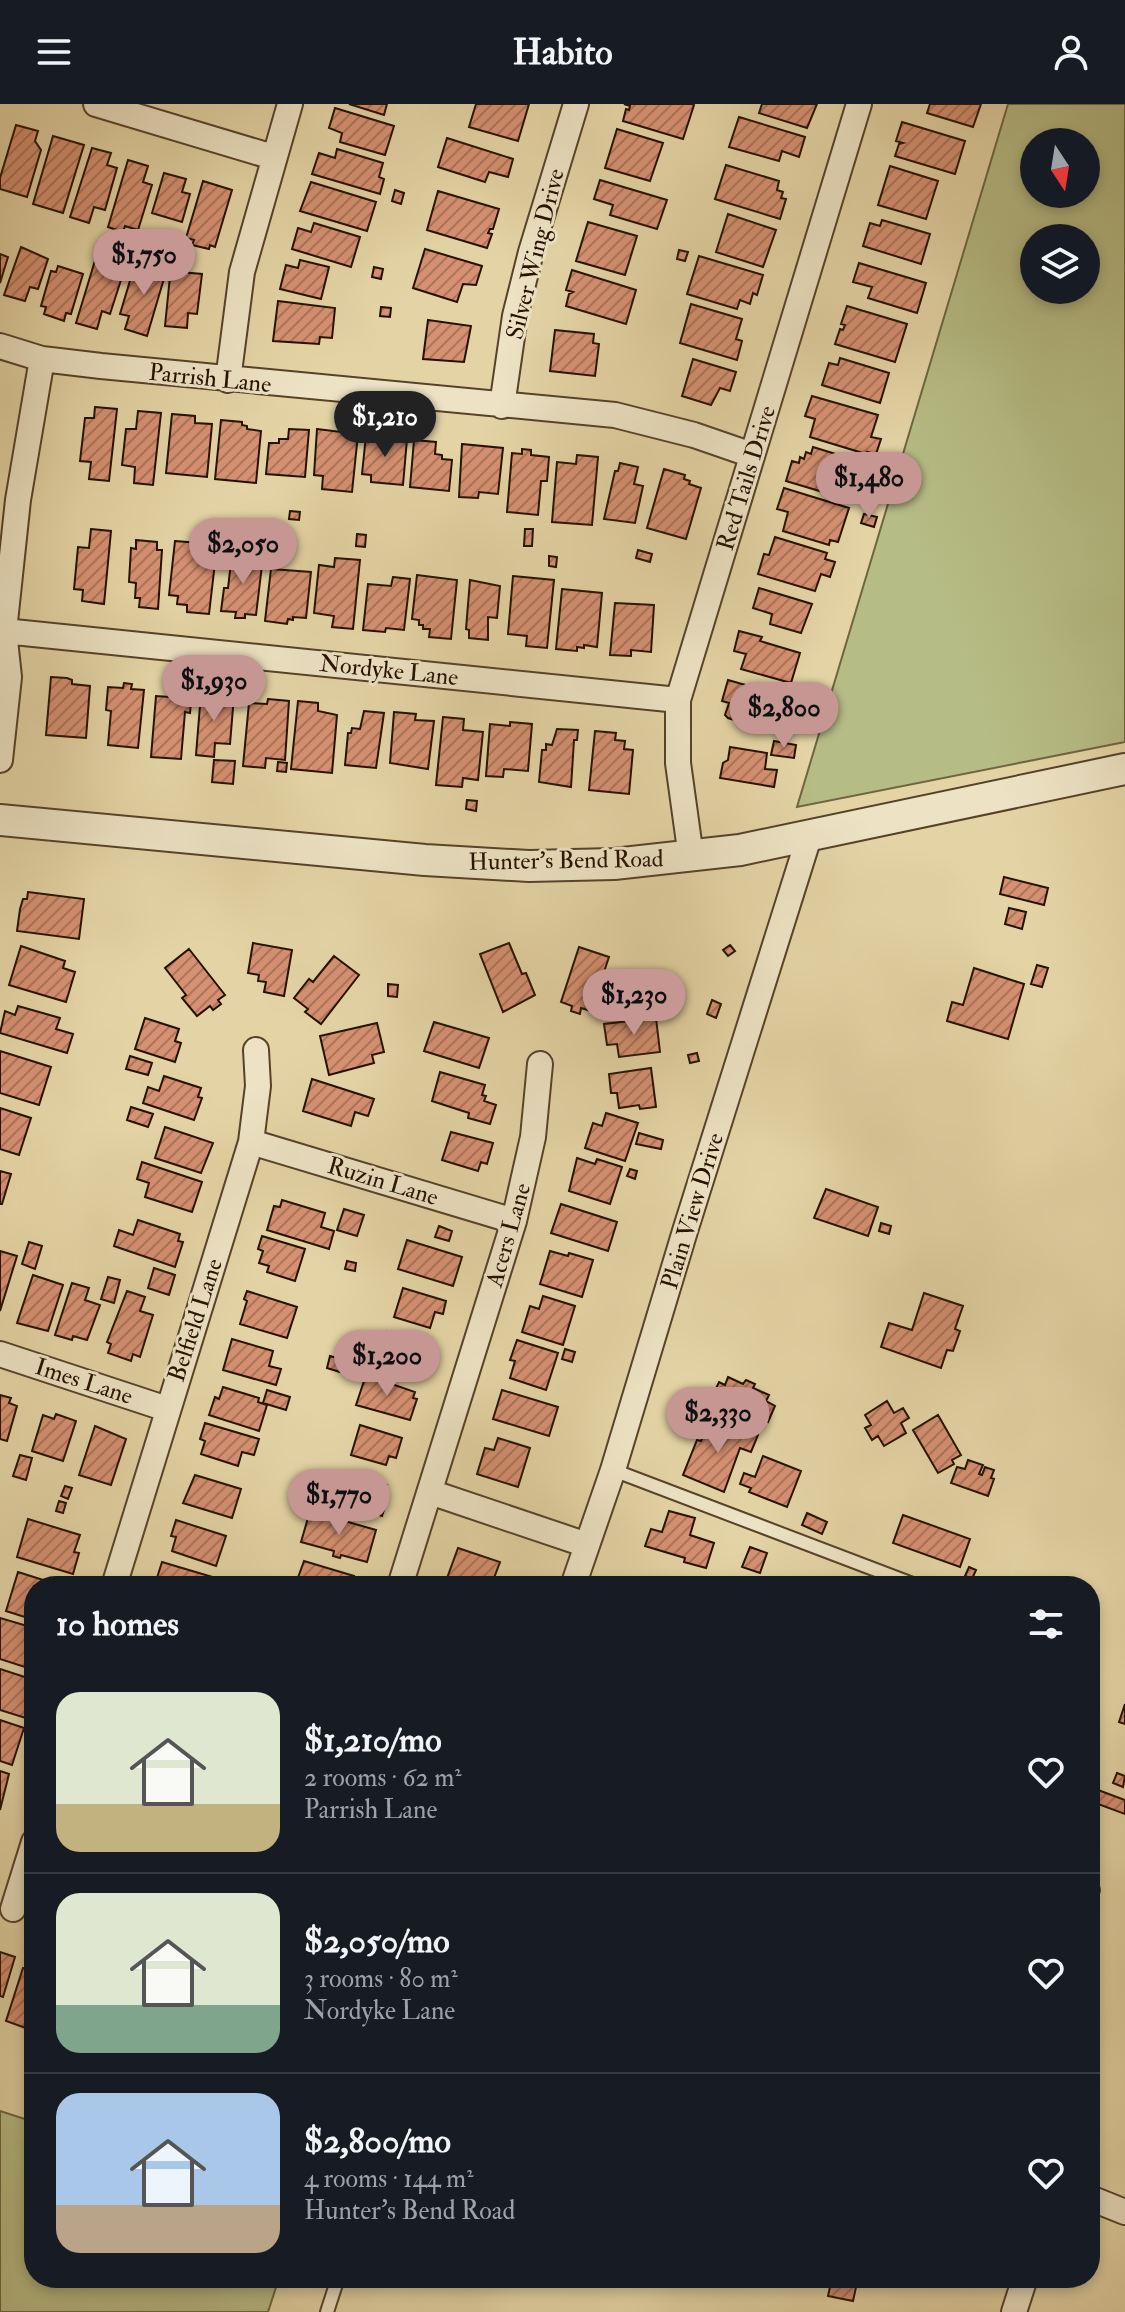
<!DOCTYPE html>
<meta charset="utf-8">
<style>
:root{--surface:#171b24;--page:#20242c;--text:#f1f3f6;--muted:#9ea1a6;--line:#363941;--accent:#c59692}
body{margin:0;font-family:"IM FELL Double Pica",serif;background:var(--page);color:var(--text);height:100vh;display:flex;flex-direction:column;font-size:30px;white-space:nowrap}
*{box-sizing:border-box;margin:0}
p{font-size:26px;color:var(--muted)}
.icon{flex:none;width:44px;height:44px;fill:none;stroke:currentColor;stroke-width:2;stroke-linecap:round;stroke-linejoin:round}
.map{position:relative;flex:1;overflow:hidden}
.sheet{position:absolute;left:24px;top:1472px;width:1076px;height:712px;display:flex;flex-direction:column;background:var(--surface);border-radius:32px;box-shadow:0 4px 12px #0003}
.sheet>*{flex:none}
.needle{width:52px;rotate:168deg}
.buttons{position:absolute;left:1020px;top:24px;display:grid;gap:16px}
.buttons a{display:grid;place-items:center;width:80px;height:80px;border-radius:50%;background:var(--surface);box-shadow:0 4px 12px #0003;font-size:40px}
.price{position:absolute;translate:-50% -68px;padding:0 18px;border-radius:28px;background:var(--accent);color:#111;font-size:26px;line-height:52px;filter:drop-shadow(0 2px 4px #0008)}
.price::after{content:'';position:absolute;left:50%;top:48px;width:24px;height:18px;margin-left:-12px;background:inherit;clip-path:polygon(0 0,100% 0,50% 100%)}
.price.active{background:#222;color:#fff}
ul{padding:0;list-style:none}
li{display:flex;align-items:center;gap:24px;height:200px;padding:0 32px}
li+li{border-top:2px solid var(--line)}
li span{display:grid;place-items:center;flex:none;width:224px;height:160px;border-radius:24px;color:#555}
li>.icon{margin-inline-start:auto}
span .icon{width:96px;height:96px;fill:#fffc;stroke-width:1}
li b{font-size:34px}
h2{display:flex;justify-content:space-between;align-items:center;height:96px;padding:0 32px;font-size:34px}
header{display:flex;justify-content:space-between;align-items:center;height:104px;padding:0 32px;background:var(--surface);font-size:36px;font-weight:800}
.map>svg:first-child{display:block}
.green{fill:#b6bc85;stroke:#6e6642;stroke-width:2;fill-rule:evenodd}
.building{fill:url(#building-hatch);stroke:#261100;stroke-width:2}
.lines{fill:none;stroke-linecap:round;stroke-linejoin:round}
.service-casing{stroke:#564229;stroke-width:16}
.minor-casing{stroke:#564229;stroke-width:28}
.tertiary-casing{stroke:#564229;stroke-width:34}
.service{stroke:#ede3c4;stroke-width:12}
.minor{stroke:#ede3c4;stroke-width:24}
.tertiary{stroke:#ede3c4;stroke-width:30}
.labels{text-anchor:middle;stroke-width:6;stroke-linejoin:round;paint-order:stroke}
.street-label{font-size:24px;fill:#261100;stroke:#ede3c4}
</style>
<header><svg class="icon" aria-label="menu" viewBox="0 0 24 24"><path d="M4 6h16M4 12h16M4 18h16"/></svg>Habito<svg class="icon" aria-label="person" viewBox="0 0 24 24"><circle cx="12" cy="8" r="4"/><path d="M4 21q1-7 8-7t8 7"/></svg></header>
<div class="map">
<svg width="1125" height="2208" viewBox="0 0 1125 2208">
<defs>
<pattern id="building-hatch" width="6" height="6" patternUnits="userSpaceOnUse" patternTransform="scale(2)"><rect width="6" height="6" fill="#d69172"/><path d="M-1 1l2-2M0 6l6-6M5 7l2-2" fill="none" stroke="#ad755b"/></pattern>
</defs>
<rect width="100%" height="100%" fill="#e4d4a5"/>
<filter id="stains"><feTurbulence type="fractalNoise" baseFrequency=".0025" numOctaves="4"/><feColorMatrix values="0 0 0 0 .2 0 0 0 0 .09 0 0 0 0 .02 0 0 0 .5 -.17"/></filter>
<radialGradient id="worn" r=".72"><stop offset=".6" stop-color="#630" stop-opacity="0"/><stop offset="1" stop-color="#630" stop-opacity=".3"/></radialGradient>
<path class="green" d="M1008 0H1125V638L797 703ZM1034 38H1086V90H1034ZM1034 134H1086V186H1034Z
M0 2007 34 2018V2174H279L268 2208H0Z"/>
<path class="building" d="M349 0H387L384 11Z
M476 0H529L518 37 469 23Z
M624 0H692L694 1 683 35 623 17 626 5 629 6 630 2Z
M762 0H817L807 24 759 9Z
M930 0H981L973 23 927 9Z
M335 4 394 22 385 51 340 38 342 29 329 24Z
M739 13 805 33 799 53 782 47 779 57 729 43Z
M902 18 965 37 955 70 895 52 899 40 903 39 896 37Z
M16 21 38 27 35 37 41 46 27 93 0 85V74Z
M617 25 663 39 650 77 605 64Z
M53 32 84 41 63 109 33 100Z
M447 34 513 55 508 73 489 68 485 78 438 63Z
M92 44 111 49 107 61 117 64 105 106 94 103 89 119 70 113Z
M337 45 383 59 379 73 384 75 380 90 312 70 319 49 335 54Z
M128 56 148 62 143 78 152 81 138 126 125 122 123 128 108 123Z
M726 61 779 77 777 86 783 88 781 94 786 95 780 115 715 95Z
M890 62 938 77 926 115 878 101Z
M164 69 186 75 182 88 190 90 182 118 152 109Z
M600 76 667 96 657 125 610 111 613 101 594 95Z
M203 77 232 86 215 143 210 141 209 145 192 141 194 136 186 134Z
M311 78 376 98 367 127 300 107Z
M395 86 404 89 401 100 392 97Z
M438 87 499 105 493 125H490L488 129 492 130 487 144 427 126Z
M728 110 776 126 763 163 716 148Z
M882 116 930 130 921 160 863 142 870 119 880 122Z
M588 118 637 132 625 171 576 157Z
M314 119 360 133 351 163 292 145 298 124 311 128Z
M21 143 48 155 38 185 30 183 25 197 4 191Z
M425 145 482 162 476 181 463 180 457 198 413 184Z
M679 146 688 148 685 157 677 155Z
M0 150 8 153 0 179Z
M97 150 116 156 111 173 121 176 110 210 102 207 97 225 76 219Z
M699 152 763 171 757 191 753 189 750 200 740 196 737 205 687 190Z
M148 155 168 161 147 232 125 225 129 212 120 210 132 170 142 172Z
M300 156 329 163 321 195 280 185 286 161 298 164Z
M859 159 926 179 917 209 868 194 872 183 853 178Z
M58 162 83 170 71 210 66 209 64 217 44 210 46 203 41 202 51 167 56 168Z
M374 163 383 165 381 175 372 173Z
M572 166 636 186 626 220 566 202 569 190 573 188 566 186Z
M180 168 202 170 197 210 188 209 187 224 165 222 170 172 179 173Z
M278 197 335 204 332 234 320 233 319 240 273 237Z
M691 200 742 215 736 235 742 237 737 256 680 239Z
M847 202 907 220 895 258 835 240 840 225 843 226 845 221 841 220Z
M381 203 391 204 390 213 380 212Z
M428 216 471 222 464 258 423 255Z
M555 226 594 230 593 239 599 240 595 272 550 267Z
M840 254 889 269 880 299 822 281 829 259 838 261Z
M693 255 736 268 730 287 720 284 711 301 682 292Z
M812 292 878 311 871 333 881 335 876 350 867 348 866 350 810 333 815 315 805 312Z
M95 303 117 305 109 377 89 375 91 358 80 357 85 314H94Z
M138 307 161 309 153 381 134 379 135 363 122 361 126 325H136Z
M172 310 195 312V319L212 320 207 373 166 369Z
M221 316 242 318V321L247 322V325L261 327 256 379 215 375Z
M289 325 309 326 305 373 266 370 269 339H279V335H288Z
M317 325 358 330 352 388 322 385 323 372 314 371Z
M366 331 407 335 403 381 371 378V371L362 370Z
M414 336 436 338 435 350 442 351V355L452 356 449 387 410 383Z
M462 340 503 344 498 390 479 388 478 394 459 393Z
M813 343 855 356 843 394 786 377 792 357 799 359 800 353 804 355 806 348 811 350Z
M522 345 531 346V351L549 353 547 377H541L538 411 507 408 512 349 522 350Z
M577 351 598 353 592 421 552 418 557 358 576 360Z
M620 359 638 363 634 380 643 382 635 419 604 415 615 367H618Z
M664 365 685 371 684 375 690 377 689 380 701 384 686 435 647 424Z
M784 384 849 404 838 438 830 436 829 441 783 427 788 408 777 405Z
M290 407 300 408 299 416 289 415Z
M864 410 877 413 874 423 861 419Z
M91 425 111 427 104 500 82 497 83 486 74 485 78 443 89 444Z
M525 425H533L532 442H524Z
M357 430 366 431 365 443 356 442Z
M775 433 827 449 825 455 835 458 830 473 821 470 815 487 758 470 764 450 769 451Z
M136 436 157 438V446H162L158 505 139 503 140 494H135L136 479 129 478 131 444 136 445Z
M175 437 199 439 197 449 216 450 209 510 187 508V501L177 500 178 492 169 491Z
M638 446 652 450 650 458 636 454Z
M232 450 263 453 256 511 245 510V514H235L236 508 221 507 224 484H228Z
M549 452 557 453 556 463 549 462Z
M335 454 360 456 353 525 332 523 334 512 314 509 319 461 334 463Z
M271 465 311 468 306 514 293 513V516L288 515 287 520 265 517Z
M417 471 457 476 451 535 429 533 430 525H423V521H419V516L412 515Z
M513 472 554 476 547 544 526 542 527 532 508 530Z
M393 473 410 475 404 526 386 524 385 528 363 526 368 480 391 482Z
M470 476 500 482 497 514 488 513V536L469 534V526L466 525Z
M759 484 812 500 801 529 770 520 772 510 753 504Z
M562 485 602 489 597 543 584 541V544L577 543V547L556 545Z
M615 499 654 501 651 548 631 546V552L610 551Z
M739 527 762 533 760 537 800 549 791 579 741 565 746 550 734 547Z
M51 573 67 574 72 576V580L90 582 86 634 46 631Z
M728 576 749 582 747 588 793 602 784 631 728 614 725 611 729 599 722 597Z
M124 579 132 580 131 585 144 586 138 644 108 641 111 607 106 606 108 583 123 584Z
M171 584 192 586 190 609 185 608 181 655 151 653 156 592 170 593Z
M201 589 234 592 230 640 215 639 214 653 196 651Z
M268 595 289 597 285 656 266 654 265 664 243 662 249 599 267 600Z
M298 597 318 599V607L337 611 332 669 291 665Z
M364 607 384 609 376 664 345 661 348 629H351L352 624 360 625Z
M394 608 416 610 415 616 434 617 428 665 390 659Z
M443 613 464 615 463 626 483 628 478 676 463 674 462 683 436 681Z
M510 618 532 620 528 667 504 665 503 673 486 672 490 620 510 622Z
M557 625 578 626 577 636H574L571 683 539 678 542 646H546V640L552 641Z
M595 627 616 629 615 636 625 637 624 645 633 646 629 690 589 686Z
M774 637 796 641 794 654 771 651Z
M730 643 767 649 765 665 777 666 774 683 720 674 723 659 728 656Z
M214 656 235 657 233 680 212 678Z
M278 658 287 659 286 668 277 667Z
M467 696 477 697 476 707 466 705Z
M1004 773 1048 784 1044 801 1000 790Z
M28 788 84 795 79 835 17 827 20 805 23 795H27Z
M1009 804 1026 808 1022 825 1005 820Z
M253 839 292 846 284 892 264 888 266 878 258 877 259 871 248 869Z
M509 839 522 870 526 869 535 891 503 908 480 850Z
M730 841 735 847 728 852 723 846Z
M21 842 65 857 63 864 75 868 66 898 9 881Z
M579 843 609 853 591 907 581 904 580 910 571 907 572 902 561 898Z
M189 845 225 891 218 896 221 900 213 906 210 902 197 912 182 894 186 891 165 864Z
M334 852 359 871 321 920 305 908 308 905 294 894 309 875 313 878Z
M1037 861 1048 864 1042 883 1031 880Z
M974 864 1024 880 1008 935 947 917 952 898 963 901Z
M388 880 398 881 397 893 388 892Z
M712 896 721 900 716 914 707 910Z
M18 902 60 914 56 925 73 930 67 949 0 929 5 907 15 911Z
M145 914 179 925 175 937 181 939 175 958 135 945Z
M656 914 660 948 619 953 617 940 607 941 604 920Z
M434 918 489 934 479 964 424 947Z
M377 919 384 948 372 951 374 959 329 971 320 932Z
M0 947 51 963 39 1001 0 989Z
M697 949 699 957 690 959 688 951Z
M130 952 152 959 148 971 126 965Z
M651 964 656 1003 640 1005 639 1001 619 1004 617 989H611L609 970Z
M440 968 485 981 482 991 486 992 484 997 496 1001 490 1020 468 1014 469 1009 432 997Z
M164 972 201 984 198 993 202 994 194 1016 143 999 148 983 159 987Z
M312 975 374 995 368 1012 355 1008 351 1022 303 1007Z
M131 1003 153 1010 148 1023 127 1016Z
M0 1004 31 1014 19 1051 0 1045Z
M606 1009 638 1019 625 1057 585 1044 593 1019 602 1022Z
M165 1023 213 1039 201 1069 155 1054Z
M451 1028 493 1039 487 1060 481 1058 478 1067 442 1056Z
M639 1029 663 1036 661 1045 636 1040Z
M577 1054 595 1060 597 1055 622 1063 610 1100 569 1087Z
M142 1058 202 1078 192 1108 145 1093 149 1079 137 1075Z
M630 1065 637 1067 635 1075 627 1072Z
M0 1067 11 1070 2 1100H0Z
M826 1085 878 1103 868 1132 814 1114Z
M282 1096 325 1109 321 1123 334 1127 329 1145 267 1126 274 1102 280 1103Z
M561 1100 617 1118 608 1147 551 1129Z
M344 1105 364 1111 357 1132 337 1126Z
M138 1116 180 1130 178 1137 183 1138 175 1163 114 1142 119 1126 133 1131Z
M881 1119 891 1122 889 1130 879 1127Z
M439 1122 452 1127 449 1137 435 1133Z
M262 1132 305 1145 295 1177 267 1168 269 1162 259 1159 263 1147 258 1145Z
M407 1136 462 1153 453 1182 398 1165Z
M29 1138 42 1142 35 1165 22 1160Z
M0 1147 17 1152 0 1207Z
M550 1147 568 1152 569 1149 593 1156 582 1193 540 1180Z
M347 1157 356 1159 355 1167 345 1165Z
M154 1164 175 1171 169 1191 148 1184Z
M33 1171 63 1181 48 1227 17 1219Z
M108 1173 120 1176 114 1199 101 1195Z
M72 1179 89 1184 85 1196 100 1201 87 1236 73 1232 72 1236 55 1231Z
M403 1184 446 1197 443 1210 435 1208 430 1224 394 1213Z
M127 1187 145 1193 140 1207 153 1211 140 1253 133 1250 131 1257 108 1249 111 1240 107 1238Z
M247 1187 297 1203 287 1234 240 1220 247 1197 244 1195Z
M924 1189 963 1202 955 1225 960 1227 953 1247 947 1246 941 1264 881 1243 889 1219 912 1226Z
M543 1192 575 1202 563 1241 522 1228 530 1202 539 1205Z
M387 1227 434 1242 420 1271 377 1256 380 1249 371 1246 375 1233 384 1236Z
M232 1235 273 1247 269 1262 281 1265 276 1281 223 1266Z
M517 1236 558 1249 546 1286 510 1274 515 1257 510 1256Z
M565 1245 575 1248 572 1258 562 1255Z
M330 1252 344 1256 340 1268 327 1264Z
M366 1271 415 1288 413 1294 417 1295 410 1316 356 1301Z
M728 1273 743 1280 746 1276 755 1280 753 1284 769 1291 766 1297 775 1302 768 1318 759 1313 758 1316 716 1297 718 1293 713 1291 719 1278 725 1281Z
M223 1283 259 1294 258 1298 267 1301 259 1327 209 1311 215 1293 219 1295Z
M267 1286 290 1293 286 1306 263 1299Z
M502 1286 558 1303 549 1332 493 1315Z
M0 1291 11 1294 9 1299 17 1302 7 1337 0 1335Z
M887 1297 894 1309 903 1304 909 1314 901 1319 906 1329 884 1342 878 1332 872 1336 865 1324 871 1321 865 1311Z
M56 1310 76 1317 63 1357 32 1347 43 1311 54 1315Z
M938 1311 961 1351 952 1356 954 1360 938 1369 913 1326Z
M205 1319 259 1335 254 1351 242 1348 238 1362 201 1350 205 1337 200 1335Z
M709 1319 732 1328 734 1322 742 1325 740 1331 743 1333 747 1324 758 1331 751 1348 740 1344 724 1388 683 1371 697 1336 701 1337Z
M360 1321 402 1334 396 1354 389 1352 386 1361 351 1351Z
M95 1322 126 1335 111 1381 79 1371Z
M498 1334 530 1344 518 1383 477 1370 485 1344 494 1346Z
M20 1351 32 1354 26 1376 13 1372Z
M763 1352 801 1367 787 1403 749 1388 751 1384 740 1380 744 1369 755 1373Z
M968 1356 983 1361 979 1370 982 1371 985 1363 994 1366 991 1374 994 1375 988 1392 951 1379 957 1363 965 1365Z
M343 1367 387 1381 382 1395 387 1396 382 1412 333 1396Z
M195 1371 241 1385 232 1414 183 1399Z
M65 1382 72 1384 68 1395 61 1392Z
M59 1397 66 1399 63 1409 56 1407Z
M310 1407 376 1426 367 1458 341 1451 340 1454 333 1452 334 1447 301 1438Z
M669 1407 695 1414 690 1431 714 1439 706 1464 684 1458 685 1454 645 1442 651 1425 662 1428Z
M807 1409 827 1418 822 1430 802 1421Z
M903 1411 970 1435 960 1463 893 1439Z
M28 1415 80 1431 74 1448 79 1449 73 1470 17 1453Z
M176 1416 226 1432 216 1462 172 1447 176 1433 171 1432Z
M750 1443 767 1449 760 1469 742 1463Z
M458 1444 500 1458 491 1482H461L446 1477Z
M304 1457 354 1472 352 1479 355 1482H295Z
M162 1458 219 1475 217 1482H162L163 1479 156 1477Z
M969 1463 976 1466 972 1475 965 1472Z
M18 1468 62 1482H34V1516L6 1507Z
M648 1475 668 1482H645Z
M0 1514 34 1524V1566L0 1555Z
M0 1565 34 1576 31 1599 34 1600 29 1615 0 1606Z
M1125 1600V1620L1119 1618Z
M0 1616 24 1624 12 1661 0 1657Z
M0 1667 9 1670 0 1706Z
M1117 1669 1125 1672 1123 1683 1113 1679Z
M1090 1683 1125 1696V1710L1090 1697Z
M0 1848 15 1853 3 1893 0 1892Z
M23 1864 34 1867V1927L6 1917Z
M832 2174H858L853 2197 828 2192Z"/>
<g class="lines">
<g class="service-casing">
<path id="service" d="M613 1366 918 1482
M1090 1796 1093 1786
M327 2208 338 2174"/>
</g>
<g class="minor-casing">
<path id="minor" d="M96 0 273 53
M0 242 42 255 101 262 615 311 694 331 752 351
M228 276 242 168 290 0
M502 302 515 212 531 148 576 0
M4 527 678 596
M0 656 9 573 4 527 18 396 42 255
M691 753 678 659V596L859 0
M251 1038 514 1117
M0 1250 167 1305
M430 1388 587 1441
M114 1482 251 1038 258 982 256 946
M400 1482 514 1117 533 1033 540 960
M573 1482 613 1366 685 1127 809 733
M13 1805 34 1738
M1090 2094 1125 2108
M1014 2208 1025 2174"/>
</g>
<g class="tertiary-casing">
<path id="tertiary" d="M0 716 425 756 529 762 614 760 740 746 1125 665"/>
</g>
<use href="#service" class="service"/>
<use href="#minor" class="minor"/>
<use href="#tertiary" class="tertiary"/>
</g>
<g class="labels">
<g class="street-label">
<text transform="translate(535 150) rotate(-76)" y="8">Silver Wing Drive</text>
<text transform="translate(210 274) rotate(6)" y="8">Parrish Lane</text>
<text transform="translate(746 374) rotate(-73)" y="8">Red Tails Drive</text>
<text transform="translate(389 566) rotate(6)" y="8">Nordyke Lane</text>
<text transform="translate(566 756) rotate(-1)" y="8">Hunter's Bend Road</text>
<text transform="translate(383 1077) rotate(17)" y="8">Ruzin Lane</text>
<text transform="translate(692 1107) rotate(-73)" y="8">Plain View Drive</text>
<text transform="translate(508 1131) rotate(-74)" y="8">Acers Lane</text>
<text transform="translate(195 1216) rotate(-72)" y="8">Belfield Lane</text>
<text transform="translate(84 1277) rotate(18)" y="8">Imes Lane</text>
</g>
</g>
<rect width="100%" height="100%" filter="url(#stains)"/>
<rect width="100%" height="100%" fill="url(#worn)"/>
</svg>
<div class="buttons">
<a><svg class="needle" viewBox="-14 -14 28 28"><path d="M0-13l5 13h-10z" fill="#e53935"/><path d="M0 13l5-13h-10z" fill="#9ea1a6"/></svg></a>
<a><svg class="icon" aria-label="layers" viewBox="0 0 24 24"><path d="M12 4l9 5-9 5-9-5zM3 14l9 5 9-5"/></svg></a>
</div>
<b class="price" style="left:144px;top:193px">$1,750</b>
<b class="price active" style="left:385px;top:355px">$1,210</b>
<b class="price" style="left:869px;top:416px">$1,480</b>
<b class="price" style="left:243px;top:482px">$2,050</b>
<b class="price" style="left:214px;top:619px">$1,930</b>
<b class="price" style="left:784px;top:646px">$2,800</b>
<b class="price" style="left:634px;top:933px">$1,230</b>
<b class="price" style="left:387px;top:1294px">$1,200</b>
<b class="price" style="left:718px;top:1351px">$2,330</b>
<b class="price" style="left:339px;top:1433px">$1,770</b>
<section class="sheet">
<h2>10 homes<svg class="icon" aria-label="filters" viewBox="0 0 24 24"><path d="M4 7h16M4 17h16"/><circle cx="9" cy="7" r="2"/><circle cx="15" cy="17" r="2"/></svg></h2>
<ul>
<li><span style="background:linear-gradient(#dfe7d0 70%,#c2b280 0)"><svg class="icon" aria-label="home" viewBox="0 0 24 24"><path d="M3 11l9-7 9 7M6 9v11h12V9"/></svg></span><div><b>$1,210/mo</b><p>2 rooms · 62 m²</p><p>Parrish Lane</p></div><svg class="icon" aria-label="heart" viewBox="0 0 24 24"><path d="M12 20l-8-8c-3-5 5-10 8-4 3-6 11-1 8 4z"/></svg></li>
<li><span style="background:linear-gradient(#dfe7d0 70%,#7fa58c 0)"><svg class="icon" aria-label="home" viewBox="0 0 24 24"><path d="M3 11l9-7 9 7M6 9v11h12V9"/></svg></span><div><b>$2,050/mo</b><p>3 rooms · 80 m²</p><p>Nordyke Lane</p></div><svg class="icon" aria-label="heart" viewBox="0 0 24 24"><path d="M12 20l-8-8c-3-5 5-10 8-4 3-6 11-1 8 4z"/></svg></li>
<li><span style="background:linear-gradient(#a9c7e8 70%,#b9a48a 0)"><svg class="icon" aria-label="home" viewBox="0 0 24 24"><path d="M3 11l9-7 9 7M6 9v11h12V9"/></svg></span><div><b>$2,800/mo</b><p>4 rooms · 144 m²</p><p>Hunter's Bend Road</p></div><svg class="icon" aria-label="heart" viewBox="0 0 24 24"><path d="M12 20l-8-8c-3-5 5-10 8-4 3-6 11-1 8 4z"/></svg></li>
</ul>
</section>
</div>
